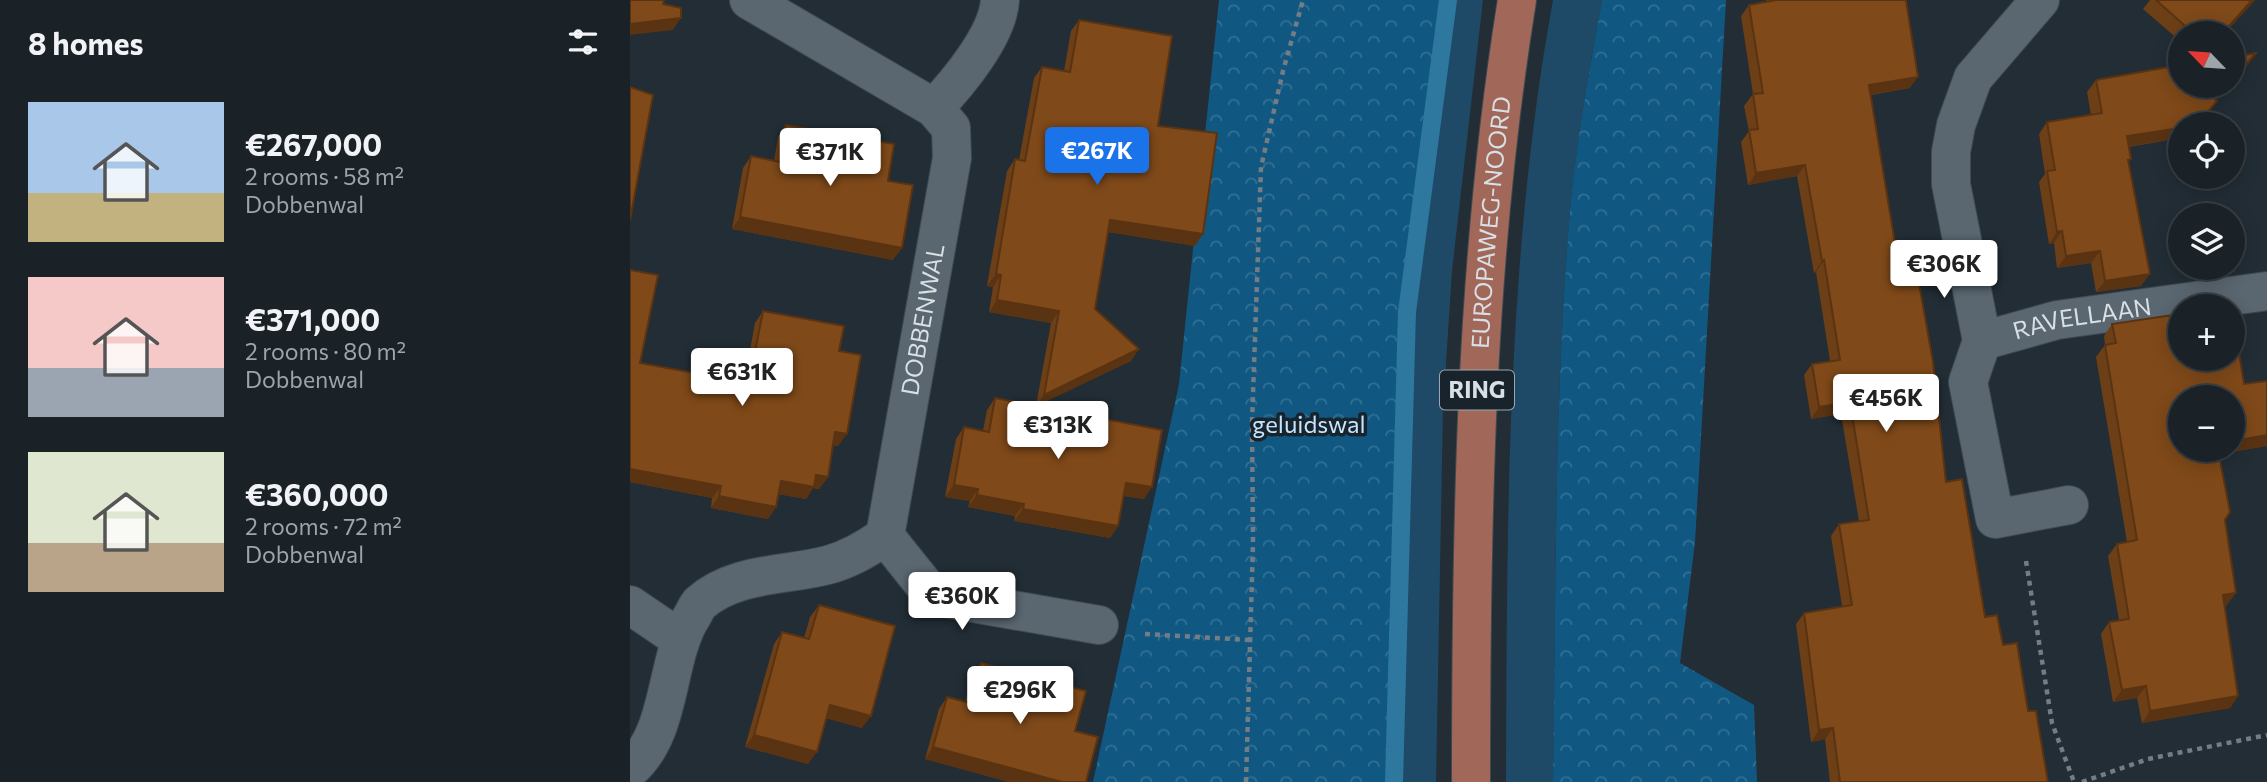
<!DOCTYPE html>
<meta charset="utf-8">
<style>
:root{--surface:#1a2228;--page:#272f34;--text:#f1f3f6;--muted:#9fa4a8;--line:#383f45;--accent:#1a73e8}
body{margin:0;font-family:Commissioner,sans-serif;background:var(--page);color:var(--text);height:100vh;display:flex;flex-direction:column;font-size:26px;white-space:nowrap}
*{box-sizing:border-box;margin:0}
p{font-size:23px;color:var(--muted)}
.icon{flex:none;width:38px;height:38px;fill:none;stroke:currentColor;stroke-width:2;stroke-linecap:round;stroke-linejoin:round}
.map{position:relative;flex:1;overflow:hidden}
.drawer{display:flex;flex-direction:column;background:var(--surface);width:630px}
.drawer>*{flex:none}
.needle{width:46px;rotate:295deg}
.tools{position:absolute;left:1538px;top:21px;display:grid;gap:14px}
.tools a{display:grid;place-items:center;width:77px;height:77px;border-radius:50%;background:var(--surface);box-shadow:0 4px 18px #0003,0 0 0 2px var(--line);font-size:35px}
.price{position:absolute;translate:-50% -60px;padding:0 16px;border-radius:7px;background:#fff;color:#222;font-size:23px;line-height:46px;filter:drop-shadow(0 2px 4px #0008)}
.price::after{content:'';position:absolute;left:50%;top:42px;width:21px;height:16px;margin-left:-10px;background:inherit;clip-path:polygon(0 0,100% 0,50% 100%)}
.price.current{background:var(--accent);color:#fff}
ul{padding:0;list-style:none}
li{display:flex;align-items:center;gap:21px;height:175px;padding:0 28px}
li span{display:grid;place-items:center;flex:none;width:196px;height:140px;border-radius:0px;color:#555}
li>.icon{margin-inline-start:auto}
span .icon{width:84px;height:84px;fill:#fffc;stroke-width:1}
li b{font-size:30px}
h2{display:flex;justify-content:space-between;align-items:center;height:84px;padding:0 28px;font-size:30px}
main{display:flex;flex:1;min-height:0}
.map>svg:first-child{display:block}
.grass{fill:#1e4a67}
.forest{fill:url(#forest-crowns)}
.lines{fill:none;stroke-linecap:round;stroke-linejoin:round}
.stream{stroke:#2e779f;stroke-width:18}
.minor-casing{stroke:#404a51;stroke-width:40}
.primary-casing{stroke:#404a51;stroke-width:40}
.path{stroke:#747d84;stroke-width:4.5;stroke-dasharray:5 5;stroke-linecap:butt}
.minor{stroke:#5a6770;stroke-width:38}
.primary{stroke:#a1685a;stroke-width:38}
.wall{fill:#6d3f16}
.shaded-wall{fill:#593312}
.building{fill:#7f4919;stroke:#593312;stroke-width:2}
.labels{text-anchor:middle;stroke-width:7;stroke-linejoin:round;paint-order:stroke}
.shield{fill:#18232b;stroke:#9ea7ad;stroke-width:2}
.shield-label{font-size:23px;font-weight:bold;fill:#d8dfe5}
.street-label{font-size:24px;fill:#d8dfe5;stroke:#18232b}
.park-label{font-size:24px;fill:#c3e5fe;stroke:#18232b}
</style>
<main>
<section class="drawer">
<h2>8 homes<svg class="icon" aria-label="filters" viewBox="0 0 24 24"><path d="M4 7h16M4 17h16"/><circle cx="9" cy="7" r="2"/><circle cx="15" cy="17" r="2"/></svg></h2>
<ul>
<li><span style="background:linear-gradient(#a9c7e8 65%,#c2b280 0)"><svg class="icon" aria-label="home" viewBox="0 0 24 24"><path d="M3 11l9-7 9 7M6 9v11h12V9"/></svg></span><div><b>€267,000</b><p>2 rooms · 58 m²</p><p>Dobbenwal</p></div></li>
<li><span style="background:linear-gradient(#f6c9c9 65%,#9aa5b1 0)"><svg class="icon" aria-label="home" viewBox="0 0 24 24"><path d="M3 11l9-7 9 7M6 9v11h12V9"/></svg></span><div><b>€371,000</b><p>2 rooms · 80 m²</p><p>Dobbenwal</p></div></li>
<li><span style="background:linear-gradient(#dfe7d0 65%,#b9a48a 0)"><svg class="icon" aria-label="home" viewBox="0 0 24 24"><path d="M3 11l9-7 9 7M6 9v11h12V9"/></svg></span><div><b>€360,000</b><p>2 rooms · 72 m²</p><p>Dobbenwal</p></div></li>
</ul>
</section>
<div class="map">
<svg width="1637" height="782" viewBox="0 0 1637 782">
<defs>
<pattern id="forest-crowns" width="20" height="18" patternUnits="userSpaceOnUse" patternTransform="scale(1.75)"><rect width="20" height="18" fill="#105882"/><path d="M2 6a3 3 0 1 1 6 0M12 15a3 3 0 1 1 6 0" fill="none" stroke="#327094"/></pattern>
</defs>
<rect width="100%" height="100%" fill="#222d35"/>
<path class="grass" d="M818 0H853L822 271 813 409 806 782H764L777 312Z
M923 0H972C958 78 943 157 938 236 924 417 926 600 923 782H876C877 522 876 257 923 0Z"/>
<path class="forest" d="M589 0H818L777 312 764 782H463L549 384Z
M972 0H1096L1065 542 1050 663 1124 705 1127 782H923C926 600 924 417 938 236 943 157 958 78 972 0Z"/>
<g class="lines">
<path class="stream" d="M764 782 777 312 818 0"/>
<g class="minor-casing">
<g id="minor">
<path d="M1410 0 1343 78 1326 125 1321 152V184L1352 341 1338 382 1365 519 1439 505"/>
<path d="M304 108C328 83 368 35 370 0"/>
<path id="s1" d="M1352 341 1427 320 1637 291"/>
<path d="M255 536 303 596 469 625"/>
<path d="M0 605 50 639"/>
<path id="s2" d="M0 769C41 734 35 666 59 621 63 616 66 607 70 603 105 572 156 576 198 565 220 559 237 549 255 536L322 158 321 128 304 108 119 0"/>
</g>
</g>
<g class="primary-casing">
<g id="primary">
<path id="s3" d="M841 782C841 521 845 259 887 0"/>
</g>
</g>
<path class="path" d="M1396 561 1422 723 1444 782
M515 634 620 640
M616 782 623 544 622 423 631 167 653 71 673 0
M1452 782 1518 759 1637 735"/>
<use href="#minor" class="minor"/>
<use href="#primary" class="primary"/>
</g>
<path class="wall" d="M1136 0H1276L1280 88 1241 95 1270 274 1316 482 1355 617 1373 645 1398 711 1418 782H1200L1195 739 1181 742 1166 624 1174 613 1212 606 1201 536 1209 524 1229 521 1211 414 1181 419 1174 375 1182 364 1200 361 1186 272 1184 273 1167 176 1118 185 1111 142 1119 131 1114 106 1123 94 1111 16 1119 5 1137 2Z
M1520 0H1625L1595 33H1550V41L1513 9Z
M449 20 528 126 565 246 478 232 465 309 501 361 406 406 514 499 494 496 488 526 480 538 384 521 385 516 338 507 340 501 315 497 326 439 334 427 353 431 357 410 365 398 406 406 421 323 359 312 363 287 357 286 377 171 385 159 389 160 404 78 412 67 434 71 441 31Z
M1466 80 1586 100 1579 113 1569 124H1550V138L1499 147 1498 163 1511 286 1466 292 1461 263 1427 268 1424 243 1419 244 1409 182 1415 174 1409 134 1417 122 1461 115 1457 92Z
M156 125 258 181 263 260 102 229 113 168 121 156 144 161 148 137Z
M0 270 10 363 114 382 125 323 133 311 209 351 208 446 203 445 198 477 189 489 183 488 176 499 148 494 146 507 138 519 81 508 82 498 0 482Z
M1482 324 1614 384 1637 446 1589 454 1595 520 1597 605 1594 606 1608 696 1600 708 1512 723 1507 698 1483 702 1471 634 1479 622 1489 620 1478 556 1487 544 1497 542 1466 357 1475 345 1474 336Z
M189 605 232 728 196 718 178 764 115 747 144 644 152 632 174 638 180 617Z
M351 663 445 731 456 782H379L295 759 309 709 317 697 335 702 342 675Z"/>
<path class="shaded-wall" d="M1622 0H1625L1595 33H1593Z
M51 18 43 30 0 35V24Z
M1626 53 1618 65 1603 81V79Z
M1288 77 1280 88 1231 96 1239 85Z
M1596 86H1599L1576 111 1585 99Z
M1550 128V138L1488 148 1497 136Z
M1175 165 1167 176 1118 185 1126 173Z
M110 217 272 248 263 260 102 229Z
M480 220 573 234 565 246 472 231Z
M1432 231 1424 243 1419 244 1427 232Z
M1470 251 1461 263 1427 268 1436 256Z
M1194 260 1186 272 1184 273 1192 261Z
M366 274 371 275 363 287 357 286Z
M1520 274 1511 286 1466 292 1475 281Z
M367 300 429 311 421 323 359 312Z
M509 349 501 361 406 406 414 395Z
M1220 402 1211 414 1181 419 1189 407Z
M205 432 217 434 208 446 197 444Z
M1637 435V446L1578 456 1583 450H1603V441Z
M0 469 91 486 82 498 0 482Z
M186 475 198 477 189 489 183 488 176 499 142 493 151 481Z
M496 483 522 487 514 499 488 495Z
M324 485 348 489 340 501 315 497Z
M347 495 394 504 385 516 338 507Z
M89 496 146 507 138 519 81 508Z
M393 509 488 526 480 538 384 521Z
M1606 593 1597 605 1585 607 1593 595Z
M1516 686 1507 698 1483 702 1492 690Z
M1608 696 1600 708 1512 723 1520 711Z
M200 705 241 716 232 728 191 717Z
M1203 728 1195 739 1181 742 1189 730Z
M124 735 187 752 178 764 115 747Z
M303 747 432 782H379L295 759Z"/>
<path class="building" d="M0 0H34L33 4 51 8V18L0 24Z
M1146 0H1276L1288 77 1239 85 1270 274 1287 272 1303 362 1316 482 1332 479 1355 617 1367 615 1373 645 1387 643 1398 711H1406L1418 782H1210L1203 728 1189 730 1174 613 1222 605 1209 524 1239 520 1220 402 1189 407 1182 364 1210 360 1194 260 1192 261 1175 165 1126 173 1119 130 1128 129 1123 94 1133 93 1119 5Z
M1526 0H1622L1593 33H1563Z
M449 20 542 36 528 126 587 133 573 234 480 220 465 309 509 349 414 395 429 311 367 300 371 275 366 274 385 159 395 161 412 67 440 72Z
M1626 53 1603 79V57Z
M1550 65V86H1596L1585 99 1587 101 1568 124H1550V128L1497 136 1501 159 1498 160 1520 274 1475 281 1470 251 1436 256 1432 231 1427 232 1417 171 1425 170 1417 122 1472 113 1466 80Z
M0 87 23 95 0 220Z
M156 125 264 144 258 181 283 185 272 248 110 217 121 156 150 162Z
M0 270 28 275 10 363 119 383 133 311 214 326 209 351 231 355 217 434 205 432 198 477 186 475 184 487 151 481 146 507 89 496 91 486 0 469Z
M1550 314V359H1603V314L1614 384 1637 381V435L1603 441V397H1550V450H1588L1600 512 1595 520 1606 593 1593 595 1608 696 1520 711 1516 686 1492 690 1479 622 1499 619 1487 544 1507 540 1475 345 1486 343 1482 324Z
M365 398 532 430 522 487 496 483 488 526 393 509 394 504 347 495 348 489 324 485 334 427 359 432Z
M189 605 265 626 241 716 200 705 187 752 124 735 152 632 179 639Z
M351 663 456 691 445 731 468 737 456 782H432L303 747 317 697 340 703Z"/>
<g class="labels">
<rect class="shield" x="810" y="370.5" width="74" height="39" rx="5"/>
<g class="shield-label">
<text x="847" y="398">RING</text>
</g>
<g class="street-label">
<text dy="8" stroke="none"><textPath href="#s3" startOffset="560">EUROPAWEG-NOORD</textPath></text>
<text dy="8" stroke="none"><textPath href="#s2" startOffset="602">DOBBENWAL</textPath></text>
<text dy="8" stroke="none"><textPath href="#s1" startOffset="103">RAVELLAAN</textPath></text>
</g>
<g class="park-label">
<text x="679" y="433">geluidswal</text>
</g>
</g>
</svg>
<div class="tools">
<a><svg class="needle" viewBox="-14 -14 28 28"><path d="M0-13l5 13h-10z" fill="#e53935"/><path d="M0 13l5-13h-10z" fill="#9fa4a8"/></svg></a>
<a><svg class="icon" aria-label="locate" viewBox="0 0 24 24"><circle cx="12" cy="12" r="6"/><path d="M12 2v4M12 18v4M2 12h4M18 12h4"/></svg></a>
<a><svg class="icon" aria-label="layers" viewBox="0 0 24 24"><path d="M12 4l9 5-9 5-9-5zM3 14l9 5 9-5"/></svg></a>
<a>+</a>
<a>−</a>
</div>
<b class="price current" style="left:467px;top:187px">€267K</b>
<b class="price" style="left:200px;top:188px">€371K</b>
<b class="price" style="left:1314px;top:300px">€306K</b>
<b class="price" style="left:112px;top:408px">€631K</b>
<b class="price" style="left:1256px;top:434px">€456K</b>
<b class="price" style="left:428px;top:461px">€313K</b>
<b class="price" style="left:332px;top:632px">€360K</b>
<b class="price" style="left:390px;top:726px">€296K</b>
</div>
</main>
